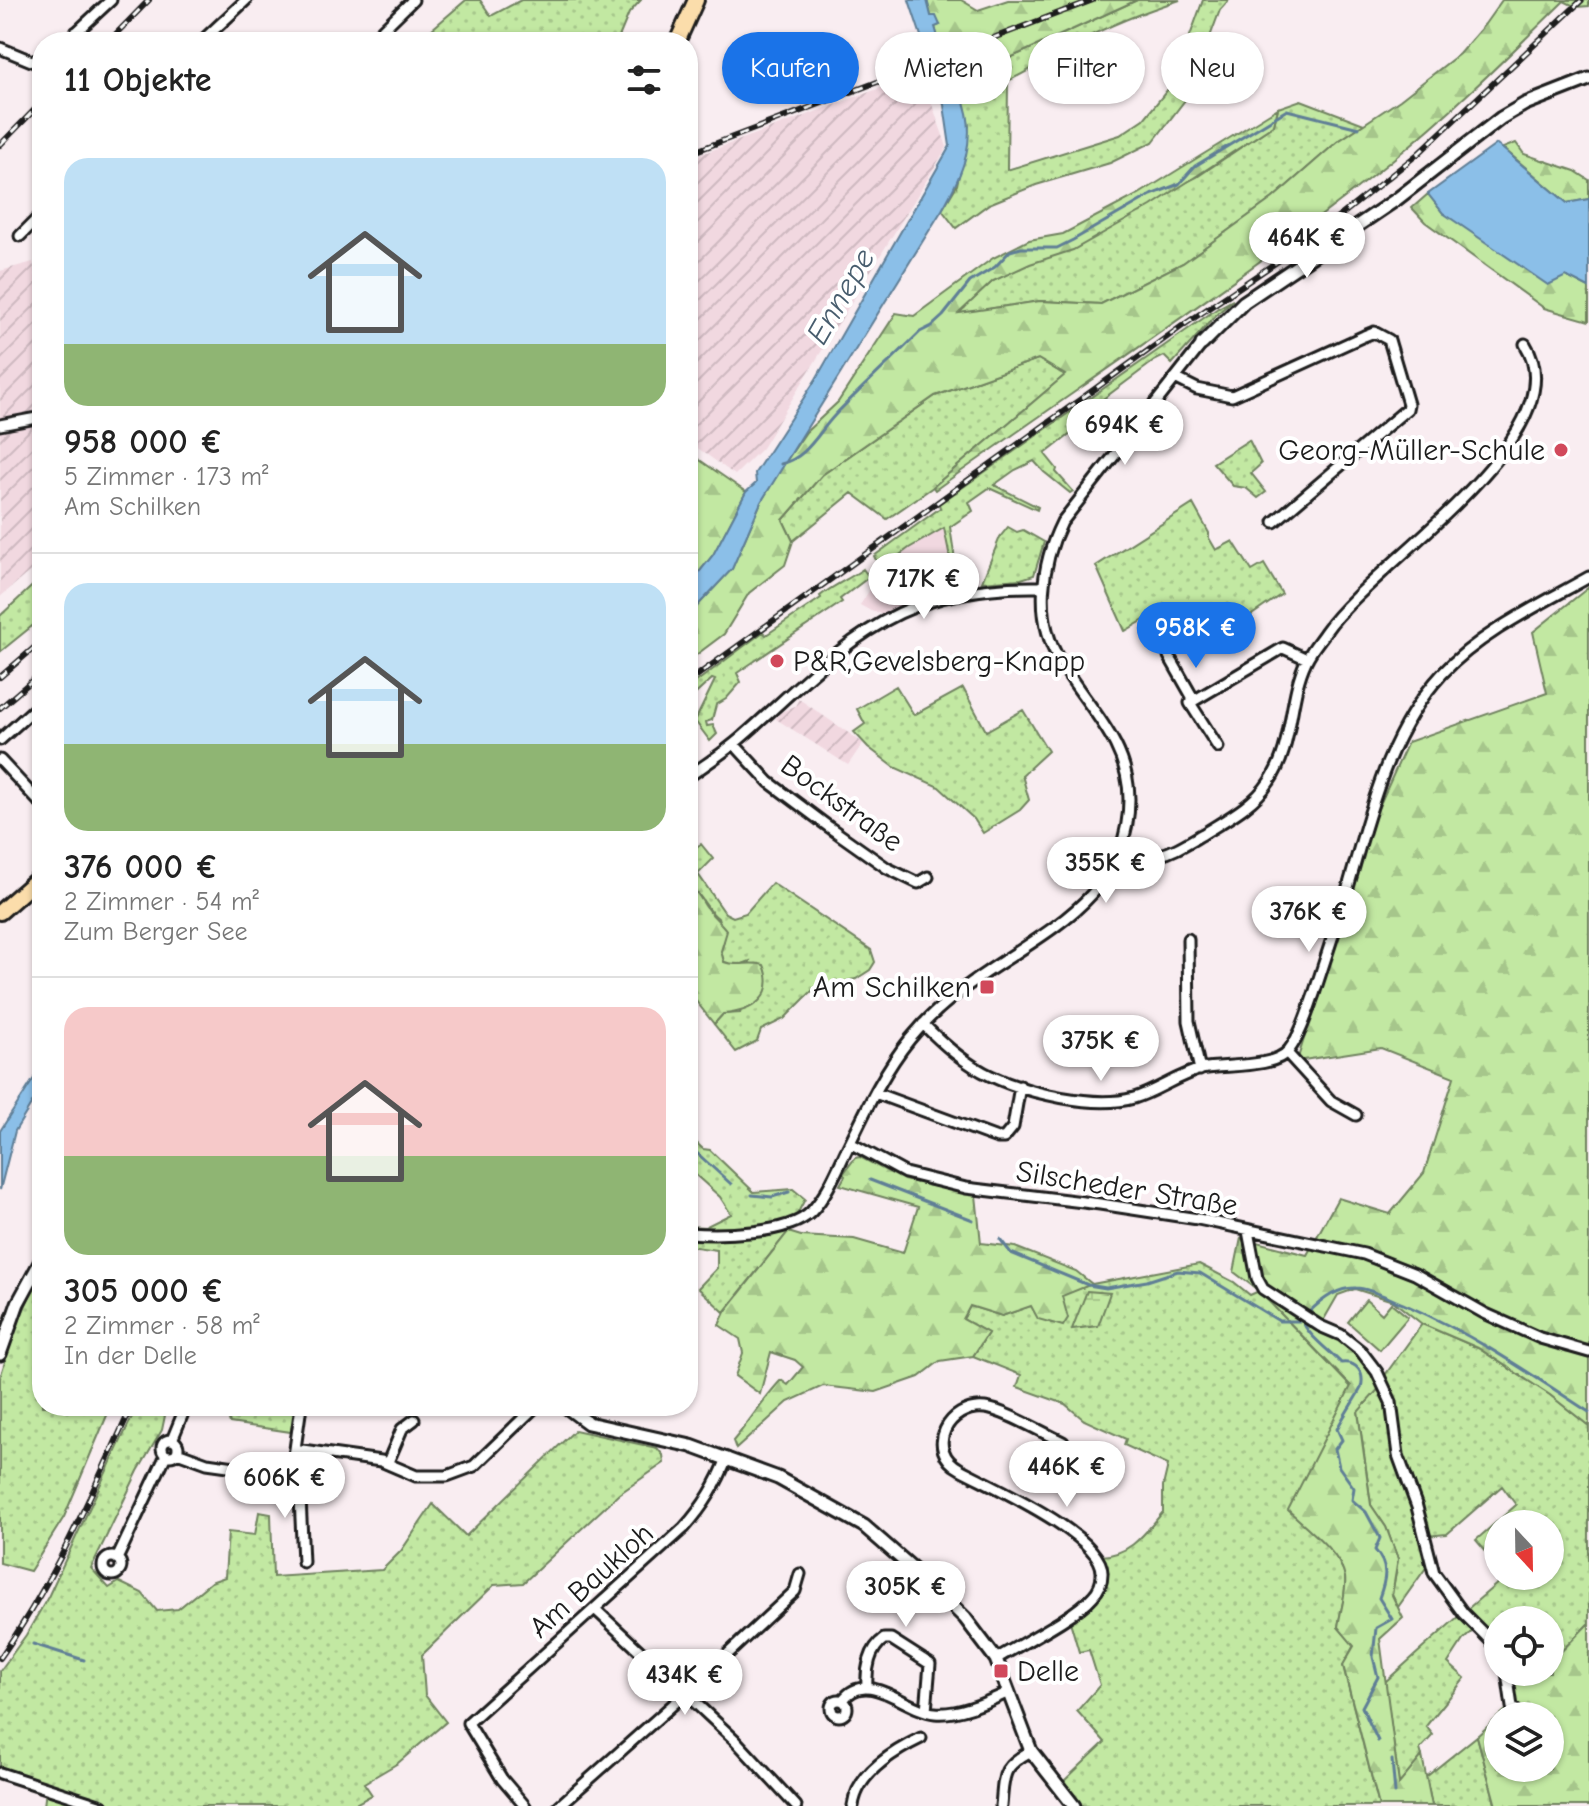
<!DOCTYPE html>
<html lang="de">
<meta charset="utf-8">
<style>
:root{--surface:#fff;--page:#f6f6f6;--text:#222;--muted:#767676;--line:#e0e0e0;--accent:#1a73e8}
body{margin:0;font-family:"Comic Neue",sans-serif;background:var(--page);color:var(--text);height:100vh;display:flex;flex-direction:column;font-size:30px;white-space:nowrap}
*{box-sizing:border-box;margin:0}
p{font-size:26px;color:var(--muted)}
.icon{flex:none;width:44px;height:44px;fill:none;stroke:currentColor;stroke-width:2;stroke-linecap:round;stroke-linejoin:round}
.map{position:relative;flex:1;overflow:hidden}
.drawer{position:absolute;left:32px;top:32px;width:666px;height:1384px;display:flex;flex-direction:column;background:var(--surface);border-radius:32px;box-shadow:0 2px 6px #0004}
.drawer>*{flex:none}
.top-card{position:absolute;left:722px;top:32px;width:746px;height:72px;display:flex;gap:16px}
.needle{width:52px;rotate:158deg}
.fabs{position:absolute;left:1484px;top:1510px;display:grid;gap:16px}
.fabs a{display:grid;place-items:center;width:80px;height:80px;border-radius:50%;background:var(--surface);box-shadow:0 2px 6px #0004;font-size:40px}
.price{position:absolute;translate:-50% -68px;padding:0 18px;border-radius:28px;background:#fff;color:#222;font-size:26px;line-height:52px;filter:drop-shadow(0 2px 4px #0008)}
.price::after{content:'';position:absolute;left:50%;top:48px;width:24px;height:18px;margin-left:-12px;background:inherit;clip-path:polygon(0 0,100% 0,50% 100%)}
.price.active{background:var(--accent);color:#fff}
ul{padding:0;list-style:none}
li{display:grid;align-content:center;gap:16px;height:424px;padding:0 32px}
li+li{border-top:2px solid var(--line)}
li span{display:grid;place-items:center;height:248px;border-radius:24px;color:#555}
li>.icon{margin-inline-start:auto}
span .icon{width:144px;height:144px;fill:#fffc;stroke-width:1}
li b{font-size:34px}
h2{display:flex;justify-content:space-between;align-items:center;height:96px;padding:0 32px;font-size:34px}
.chip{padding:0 28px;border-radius:36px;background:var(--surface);box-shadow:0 2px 6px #0004;font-size:28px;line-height:72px}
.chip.active{background:var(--accent);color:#fff}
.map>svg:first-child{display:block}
.built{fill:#f1d8e0}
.industrial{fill:url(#industrial-furrows)}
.green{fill:url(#green-dots);stroke:#6f825f;stroke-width:2}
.forest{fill:url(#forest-firs);stroke:#6f825f;stroke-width:2}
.wetland{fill:url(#wetland-marsh);stroke:#6f825f;stroke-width:2}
.pitch{fill:#c2e8a2;stroke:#6f825f;stroke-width:2}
.water{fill:#8bbfe8;stroke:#5f7e96;stroke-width:2}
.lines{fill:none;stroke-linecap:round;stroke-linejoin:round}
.stream{stroke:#5f7e96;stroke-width:3}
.minor-casing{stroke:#1c1c1c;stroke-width:15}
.tertiary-casing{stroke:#1c1c1c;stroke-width:17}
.primary-casing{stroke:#1c1c1c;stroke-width:20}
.minor{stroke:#fff;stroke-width:9}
.tertiary{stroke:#fff;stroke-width:11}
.primary{stroke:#fbddab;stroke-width:14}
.rail-casing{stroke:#1c1c1c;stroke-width:6}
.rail{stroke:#fff;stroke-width:3;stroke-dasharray:9;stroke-linecap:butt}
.poi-dot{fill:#d1495b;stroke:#fff;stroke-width:3}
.labels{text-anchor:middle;stroke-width:8;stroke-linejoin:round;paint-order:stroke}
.poi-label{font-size:30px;fill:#1c1c1c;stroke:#fff;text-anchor:end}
.street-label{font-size:30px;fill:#1c1c1c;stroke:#fff}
.water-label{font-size:32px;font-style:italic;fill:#485d6e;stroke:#fff}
</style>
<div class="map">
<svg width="1589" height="1806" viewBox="0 0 1589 1806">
<defs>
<pattern id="industrial-furrows" width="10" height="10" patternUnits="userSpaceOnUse" patternTransform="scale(2)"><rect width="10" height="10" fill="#f1d8e0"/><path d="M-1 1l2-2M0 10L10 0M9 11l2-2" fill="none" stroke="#ceb9c0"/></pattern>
<pattern id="green-dots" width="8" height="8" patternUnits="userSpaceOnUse" patternTransform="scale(2)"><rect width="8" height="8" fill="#c2e8a2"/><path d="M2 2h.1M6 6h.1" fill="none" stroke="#a6c68b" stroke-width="1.8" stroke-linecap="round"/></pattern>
<pattern id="forest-firs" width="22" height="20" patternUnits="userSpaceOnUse" patternTransform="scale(2)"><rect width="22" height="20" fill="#c2e8a2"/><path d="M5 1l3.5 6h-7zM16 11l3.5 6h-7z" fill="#a6c68b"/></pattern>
<pattern id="wetland-marsh" width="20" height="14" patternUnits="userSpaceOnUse" patternTransform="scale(2)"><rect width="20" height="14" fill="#c2e8a2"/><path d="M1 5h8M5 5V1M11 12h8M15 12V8" fill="none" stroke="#a6c68b"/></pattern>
</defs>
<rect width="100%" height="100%" fill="#f9edf1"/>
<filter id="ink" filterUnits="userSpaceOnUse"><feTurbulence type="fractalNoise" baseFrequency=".0125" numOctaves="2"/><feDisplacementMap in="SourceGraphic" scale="16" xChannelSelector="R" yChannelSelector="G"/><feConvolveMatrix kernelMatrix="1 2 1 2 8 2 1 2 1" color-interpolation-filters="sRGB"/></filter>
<g filter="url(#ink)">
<path class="built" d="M944 528 956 587 907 602 883 614 871 611 860 605 877 579 874 574 909 548Z"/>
<path class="industrial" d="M921 73 947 147 762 448 735 475 688 441V159Z
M33 262 39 292H42V561L0 597V271Z
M799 699 863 743 848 765 776 719 781 712 795 706Z"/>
<path class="green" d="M466 0H480L491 16 521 0H641L629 13 617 42H417Z
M1137 0H1180C1146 11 1112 24 1080 41 1056 54 1033 69 1008 81L1007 170 1120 135 1144 119 1173 83 1203 0H1229L1220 10 1188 96 1153 142 1110 163 1036 185 989 204 956 228 942 210 957 185 969 126 963 98 977 73Z
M1301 100 1364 124 1337 142 1273 198 1183 263 1101 304 1040 301 957 314 993 281 1197 177 1274 125 1278 108Z
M1233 300 1215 316 1172 364 1164 356 1154 361 1087 411 1092 418 1081 423V426L1045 454 1057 469 1056 472 1073 491 1070 493 1044 472 1034 461 1015 470 994 485 1038 507 1037 510 989 488 969 502 973 511 950 527 959 586 956 587 944 528 909 548 874 574 871 569 878 564 874 556 940 508 939 504 1218 308Z
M1038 359 1065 375 933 487 887 519 852 493 793 541 783 520 822 475 935 396Z
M1249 440 1261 464 1251 473 1266 492 1258 498 1246 488 1233 486 1213 463Z
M1193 504 1209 533V538L1216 550 1233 541 1252 571 1264 564 1282 594 1243 621 1238 616 1223 628 1215 616 1207 621 1203 618 1170 640 1151 616 1125 631 1096 566Z
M1008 527 1017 532 1023 530 1044 542 1034 575 1021 579 982 582 1000 537Z
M863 569 869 577 840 599 842 602 737 673 741 682 726 699 716 705 712 720 706 722 707 726 713 725 717 734 710 741 695 721 715 680 712 679 688 701V688L763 632 766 635 821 598 820 596C834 585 849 579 863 569Z
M42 577V618L0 652V616Z
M896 686 914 715 963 688 986 731 1023 710 1048 751 1022 775 1029 800 1020 810 983 833 974 819 939 787 894 767 868 747 854 732 865 724 857 709Z
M701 844 713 859 698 874 725 913 733 917 746 913 772 883 871 950 875 962 870 970 856 979 815 988 784 1019 761 1030 757 1041 736 1052 714 1024 723 1014 740 1013 750 961 737 966 724 962 721 951 724 942 718 918C705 909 702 893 688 886V852Z
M688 1135 703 1149 710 1150 754 1192 793 1189 805 1199 788 1232 724 1312 698 1288 717 1268V1250L688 1246V1226L705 1227 731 1214 720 1197 688 1168Z
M1199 1264 1234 1282 1250 1295 1259 1291 1351 1387 1289 1510C1305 1526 1341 1553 1345 1577 1347 1592 1340 1612 1338 1627L1354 1645 1343 1666 1379 1806H1079L1063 1782 1105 1742 1077 1711 1100 1685 1089 1650 1079 1652 1069 1618 1074 1619 1095 1603 1100 1556C1131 1555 1145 1533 1163 1512V1486L1168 1465 1124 1445 1126 1439 1084 1420 1065 1404 1017 1387 1021 1375 973 1356 988 1333 963 1319 970 1306 1002 1316 1092 1284Z
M39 1275H42V1406H105L104 1410 108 1413 64 1517 30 1571 0 1563V1378L14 1332Z
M1422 1324 1478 1348 1550 1395 1589 1426V1623L1550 1663V1620H1498V1644L1464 1612 1506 1576H1550V1524H1498V1566L1476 1540 1516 1505 1502 1486 1447 1534 1426 1536 1399 1455 1398 1434 1378 1372 1385 1375Z
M1382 1385 1430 1562 1398 1607 1392 1595 1398 1559 1386 1527 1371 1505 1358 1411Z
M137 1406H167L162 1430 138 1471 91 1568 109 1588 119 1582 142 1593 157 1611 178 1609 211 1582 225 1577 228 1532 255 1535 259 1512 271 1514 273 1577 382 1570 401 1551 433 1504 466 1536 575 1430 657 1448 663 1455 664 1463 619 1494 523 1583 494 1585 422 1655 425 1695 446 1722 398 1763 364 1783 372 1795 352 1806H44L47 1782 0 1768V1671L26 1635 48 1597Z
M230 1406H296L291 1432 230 1423 227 1413Z
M1461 1614 1476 1628 1463 1640 1448 1663 1465 1678 1426 1726 1433 1735 1420 1749 1422 1756 1399 1785 1385 1682Z
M1477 1736 1496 1806H1432L1426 1777Z"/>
<path class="forest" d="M927 0H961L978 10 1008 0H1137L977 73 963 98 945 64 935 27 940 25 931 16Z
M1502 0H1589V6L1576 7 1564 1C1508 56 1452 112 1391 161 1245 279 1087 381 935 490L933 487 1065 375 1038 359 935 396 822 475 783 520 793 541 785 565 749 593 724 634 688 661V616L732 569 761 502 784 464 806 432 838 402 896 313 914 316 993 258 1029 240 1063 234 1139 194 1278 108 1274 125 1151 206 1073 250 1030 264 993 281 959 313 1040 301 1101 304 1183 263 1273 198 1337 142 1400 100 1459 54 1485 24Z
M1516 143 1524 154 1575 171 1589 180V199L1567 203 1503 148Z
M1428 194 1443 213 1589 288V321L1544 308 1425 222 1412 208Z
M691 454 746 492 713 555 688 586V490Z
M1589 587V1426L1550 1395 1478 1348 1422 1324 1393 1301 1355 1289 1338 1295 1319 1328 1357 1351 1382 1385 1358 1412 1371 1505 1386 1527 1398 1559 1392 1595 1403 1618 1380 1639 1399 1784 1422 1756 1432 1806H1379L1343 1665 1354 1646 1338 1627C1340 1612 1347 1592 1345 1577 1341 1553 1305 1526 1288 1510L1351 1386 1259 1291 1234 1272 1241 1238 1307 1255 1338 1198 1390 1214 1424 1173 1454 1077 1381 1048 1297 1061 1372 822 1408 742 1547 693 1533 632Z
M688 886C700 892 701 902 709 911 715 918 721 923 727 931L721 951 724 962C739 967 749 961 764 965 777 997 752 1012 723 1014L714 1024 688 991Z
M860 1157 904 1180 976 1195 981 1243 1015 1247 1076 1271 1092 1284 1062 1296 1068 1318 1063 1326 1038 1319 1031 1306 1002 1316 970 1306 963 1319 988 1333 973 1356 940 1361 919 1377 876 1392 823 1386 788 1402 736 1449 733 1441C750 1421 763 1399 781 1380L788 1385 803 1367 795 1360 771 1352 760 1394 735 1376 743 1353 740 1339 719 1325 725 1312 788 1232 801 1236 854 1239 903 1253 918 1207 840 1185 845 1176 843 1174 855 1158Z
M1589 1623V1806H1496L1477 1736 1498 1717V1768H1550V1716H1499L1516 1701 1511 1672H1550V1663Z"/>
<path class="wetland" d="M1087 1291 1110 1293 1098 1326 1072 1329Z"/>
<path class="pitch" d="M1366 1300 1382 1314 1391 1303 1408 1317 1380 1350 1348 1322Z"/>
<path class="water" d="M909 0H927L931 16H936L940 25 935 27C939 39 941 52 945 64 948 75 958 86 962 97 979 138 962 175 942 210L761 502 732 569 688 616V586L713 555 746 492 756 483 755 473 816 379 950 146 944 105Z
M1497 144 1567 203 1589 199V288L1566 276 1548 285 1443 213 1428 194Z
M42 1066V1087L15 1131 0 1190V1131Z"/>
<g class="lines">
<path class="stream" d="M781 464C808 457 817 434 835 415 862 387 892 360 920 332L932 326 943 316 970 282 995 267 1010 251 1021 248H1057L1073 240 1151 195 1179 184 1195 166 1287 110 1359 128
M688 1145 731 1184
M870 1180 973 1220
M752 1195 772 1197 789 1192
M1000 1239 1011 1253 1088 1285 1106 1288 1147 1281 1178 1271 1200 1273 1279 1321H1303C1305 1333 1331 1352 1341 1363 1357 1361 1365 1373 1361 1388 1359 1393 1341 1420 1337 1429L1342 1440 1335 1449 1339 1467 1354 1488 1352 1500 1366 1512 1380 1538 1375 1550C1389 1566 1386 1579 1379 1598L1392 1619 1376 1628 1373 1657 1378 1677 1362 1707 1378 1741
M1308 1313C1320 1301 1338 1287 1356 1288 1370 1288 1395 1301 1408 1306 1474 1335 1529 1373 1589 1412
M33 1644 84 1660
M1392 1760 1395 1793"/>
<g class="minor-casing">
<path id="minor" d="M76 32 84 42
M66 42 111 0
M201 42 246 0
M370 42 413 0
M0 48 34 62 42 59
M20 236 42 214
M1175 378 1197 389 1232 396 1364 336 1374 332 1389 340 1408 404 1407 409 1274 522
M0 425 42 417
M1169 656 1194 700
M0 740 42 702
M734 744 769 782 829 827 887 868 918 883 928 877
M1218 747 1190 703 1283 648 1307 659
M0 760 42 805
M688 777C706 764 725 752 742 737 792 694 839 642 900 613 945 592 993 586 1042 587
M1118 852C1159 862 1168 854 1203 834 1227 819 1254 805 1269 782 1294 746 1288 699 1306 661 1311 650 1320 640 1326 631 1372 564 1582 434 1525 344
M1188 939 1189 1021 1200 1070
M923 1024C943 1044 965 1064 991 1076 1027 1093 1095 1109 1134 1098 1157 1091 1178 1075 1201 1069 1224 1064 1274 1069 1289 1050 1301 1034 1307 1013 1314 994 1324 963 1334 933 1344 901 1368 822 1384 737 1442 674 1480 633 1541 604 1589 577
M1287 1053 1331 1101 1356 1115
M688 1056 690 1059
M875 1093 997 1138H1004L1013 1127 1020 1086
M850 1143 905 1173 966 1188 1100 1204 1198 1219 1364 1254 1415 1274 1484 1313 1540 1338 1589 1352
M1248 1231 1257 1278 1263 1289 1320 1326 1341 1335 1361 1351 1377 1372 1391 1402 1398 1455 1417 1507 1434 1573 1463 1613 1498 1648
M688 1233C718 1235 789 1235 811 1212 827 1195 837 1170 847 1149 865 1112 883 1072 910 1039 932 1012 958 991 987 972 1054 927 1129 891 1129 799 1129 742 1086 706 1060 661 1034 619 1041 564 1062 522L1202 344
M162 1448a8 8 0 1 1 16 0a8 8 0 1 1-16 0Z
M172 1440 186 1406
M295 1449 301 1406
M177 1452 207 1463 291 1475
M319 1453 316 1471 312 1476 291 1475 295 1449 381 1461 416 1476H447L474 1466 536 1406
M388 1462 402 1429 414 1420
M299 1476 303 1562
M103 1566a9 9 0 1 1 18 0a9 9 0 1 1-18 0Z
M117 1559 166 1455
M596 1610 735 1740 796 1806
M996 1659C1022 1643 1075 1617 1093 1596 1099 1590 1102 1582 1102 1574 1105 1536 991 1486 960 1469 924 1450 948 1404 985 1408 1004 1410 1043 1433 1063 1442
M1507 1672 1512 1707 1521 1716
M867 1686C866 1670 869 1649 884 1639H891L930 1664 926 1711
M831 1708a8 8 0 1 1 16 0a8 8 0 1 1-16 0Z
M843 1700C867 1668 905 1710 935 1713 960 1715 987 1702 1009 1692
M0 1773 102 1806
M525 1806 502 1779 468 1723 684 1528C703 1507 717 1485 727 1458
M559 1806 685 1694 795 1591 800 1574
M853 1806C857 1773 894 1751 921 1738
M1001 1806C1004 1775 1001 1767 1031 1751"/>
</g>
<g class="tertiary-casing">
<path id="tertiary" d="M1202 344 1244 302 1397 199 1501 118 1525 104 1589 79
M0 1354 18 1303 42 1259
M565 1406 588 1423 691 1446 778 1478 864 1526 926 1580 965 1618 996 1659 1031 1751 1074 1806"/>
</g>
<g class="primary-casing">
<path id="primary" d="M677 42 696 0
M0 912 42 875"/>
</g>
<use href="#minor" class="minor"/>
<use href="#tertiary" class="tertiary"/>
<use href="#primary" class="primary"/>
<g class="rail-casing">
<path id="rail" d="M108 42 149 0
M0 145 42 102
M688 154 1093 0
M0 677 42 641
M688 682 1185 324 1315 236 1419 153 1582 0
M0 708 42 672
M0 1658C55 1580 92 1492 132 1406"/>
</g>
<use href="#rail" class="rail"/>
</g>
</g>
<g class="poi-dot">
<circle cx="1561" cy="450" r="8"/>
<circle cx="777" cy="661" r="8"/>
<rect x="979" y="979" width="16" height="16" rx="4"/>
<rect x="993" y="1663" width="16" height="16" rx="4"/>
</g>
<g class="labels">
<g class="poi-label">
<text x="1545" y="460">Georg-Müller-Schule</text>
<text x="793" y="671" text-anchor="start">P&amp;R,Gevelsberg-Knapp</text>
<text x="971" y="997">Am Schilken</text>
<text x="1017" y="1681" text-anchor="start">Delle</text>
</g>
<g class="street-label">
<text transform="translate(842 803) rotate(36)" y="10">Bockstraße</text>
<text transform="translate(1127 1188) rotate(9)" y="10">Silscheder Straße</text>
<text transform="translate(591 1580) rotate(-42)" y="10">Am Baukloh</text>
</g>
<g class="water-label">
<text transform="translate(840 296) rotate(-60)" y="11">Ennepe</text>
</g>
</g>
</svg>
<div class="fabs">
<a><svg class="needle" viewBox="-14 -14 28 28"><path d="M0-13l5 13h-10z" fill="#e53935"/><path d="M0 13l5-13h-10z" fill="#767676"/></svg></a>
<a><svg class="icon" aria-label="locate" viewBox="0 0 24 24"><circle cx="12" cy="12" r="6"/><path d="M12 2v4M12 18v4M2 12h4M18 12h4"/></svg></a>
<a><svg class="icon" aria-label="layers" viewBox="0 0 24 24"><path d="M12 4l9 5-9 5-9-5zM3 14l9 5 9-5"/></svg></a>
</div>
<b class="price" style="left:1307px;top:280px">464K €</b>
<b class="price" style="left:1125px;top:467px">694K €</b>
<b class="price" style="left:924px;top:621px">717K €</b>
<b class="price active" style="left:1196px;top:670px">958K €</b>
<b class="price" style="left:1106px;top:905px">355K €</b>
<b class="price" style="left:1309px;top:954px">376K €</b>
<b class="price" style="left:1101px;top:1083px">375K €</b>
<b class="price" style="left:1067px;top:1509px">446K €</b>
<b class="price" style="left:285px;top:1520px">606K €</b>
<b class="price" style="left:906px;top:1629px">305K €</b>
<b class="price" style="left:685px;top:1717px">434K €</b>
<div class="top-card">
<a class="chip active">Kaufen</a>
<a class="chip">Mieten</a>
<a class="chip">Filter</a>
<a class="chip">Neu</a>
</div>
<section class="drawer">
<h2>11 Objekte<svg class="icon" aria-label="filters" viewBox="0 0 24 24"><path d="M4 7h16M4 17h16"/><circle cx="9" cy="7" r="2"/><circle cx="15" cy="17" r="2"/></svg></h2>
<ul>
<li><span style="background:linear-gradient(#bfe0f5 75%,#8fb573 0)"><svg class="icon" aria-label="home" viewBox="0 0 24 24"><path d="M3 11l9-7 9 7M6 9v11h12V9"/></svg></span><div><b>958 000 €</b><p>5 Zimmer · 173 m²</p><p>Am Schilken</p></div></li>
<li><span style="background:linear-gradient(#bfe0f5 65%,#8fb573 0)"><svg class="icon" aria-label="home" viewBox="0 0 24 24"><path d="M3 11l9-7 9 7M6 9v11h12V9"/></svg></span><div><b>376 000 €</b><p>2 Zimmer · 54 m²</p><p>Zum Berger See</p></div></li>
<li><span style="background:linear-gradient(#f6c9c9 60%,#8fb573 0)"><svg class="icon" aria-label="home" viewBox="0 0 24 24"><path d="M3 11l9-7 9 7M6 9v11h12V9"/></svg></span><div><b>305 000 €</b><p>2 Zimmer · 58 m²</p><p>In der Delle</p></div></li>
</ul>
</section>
</div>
